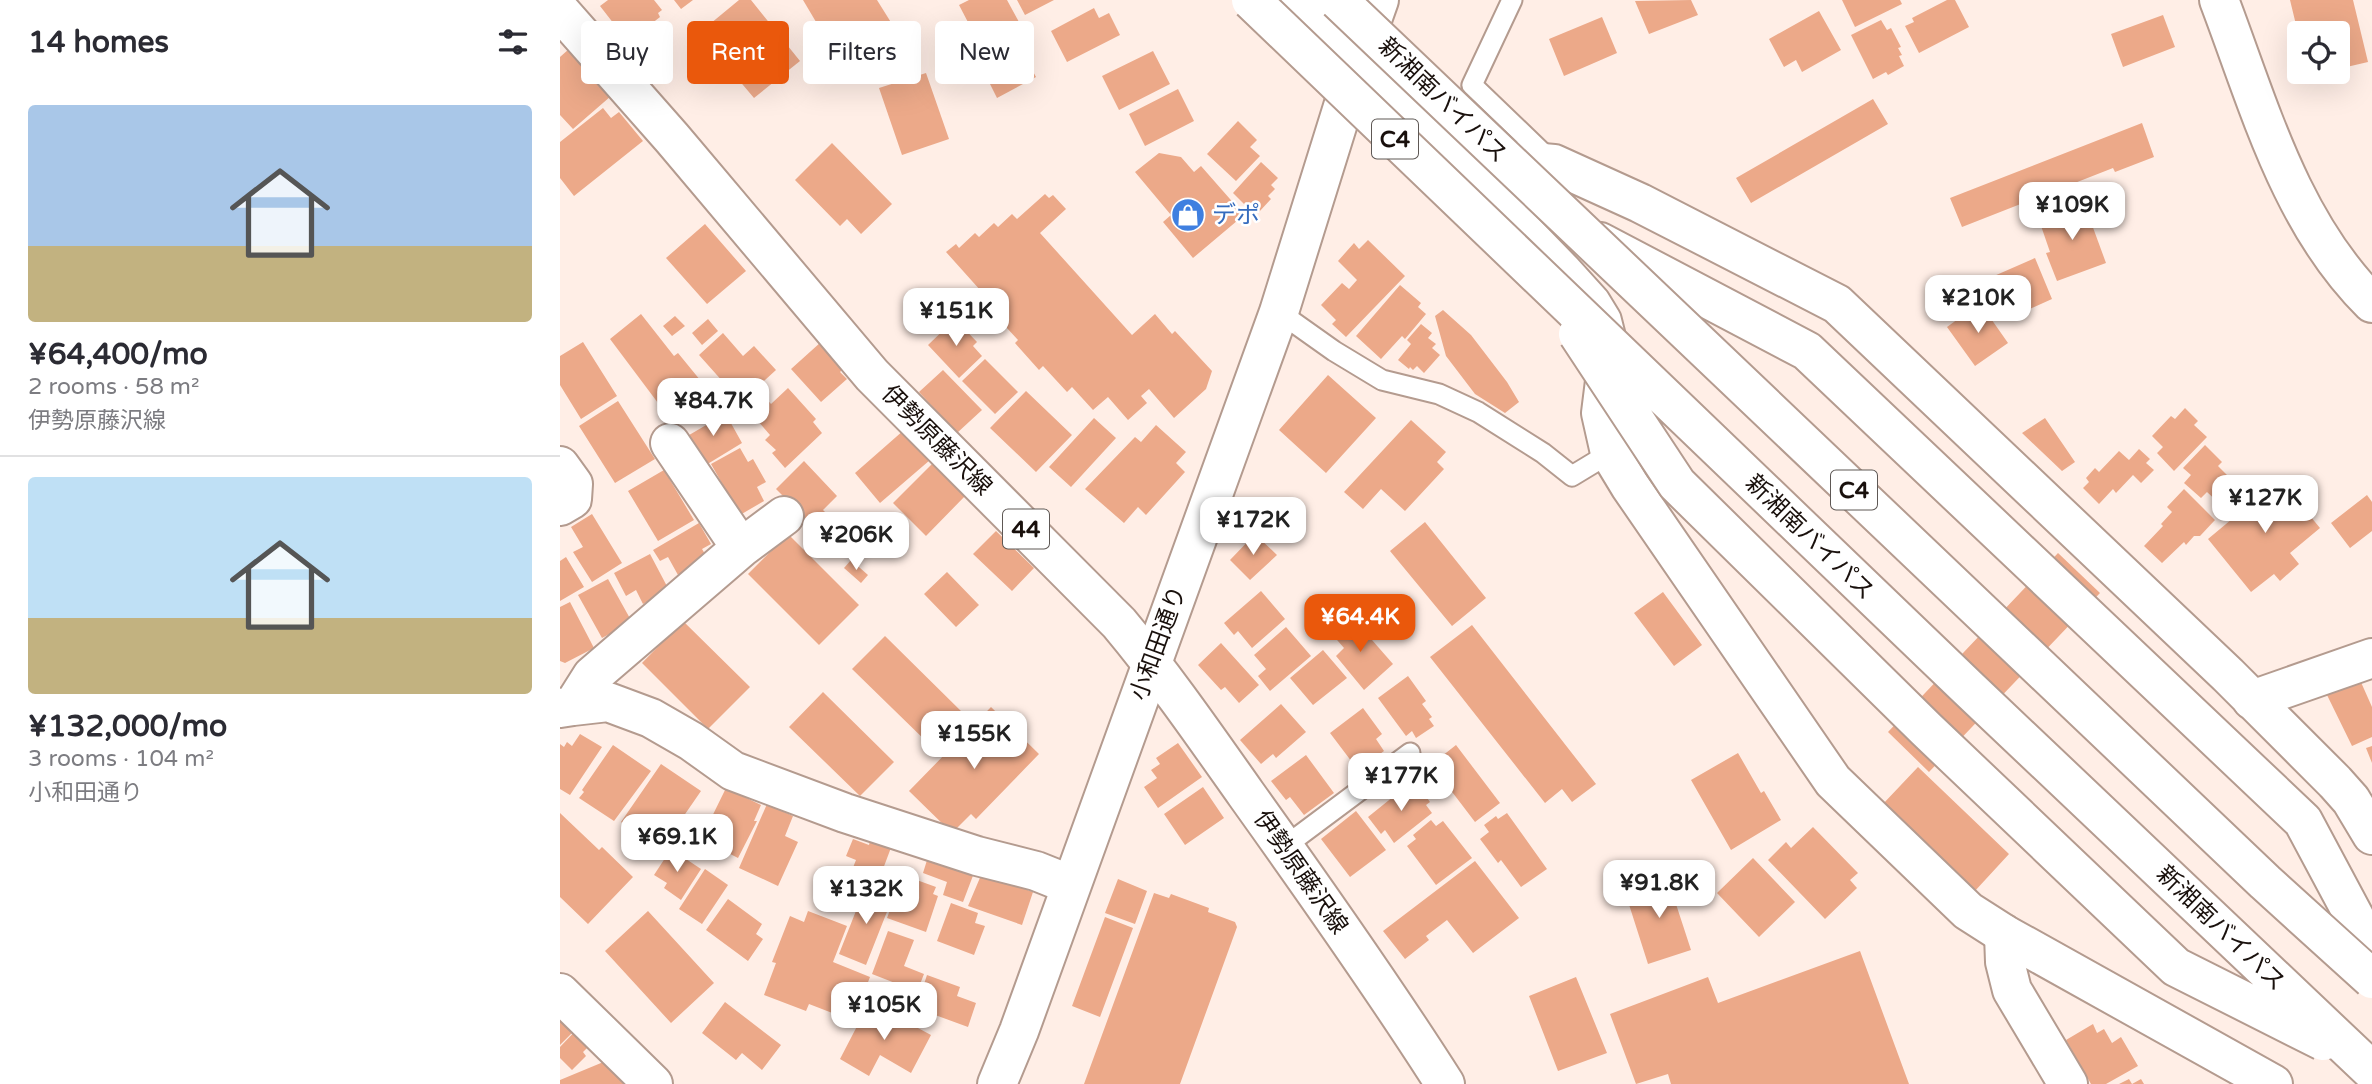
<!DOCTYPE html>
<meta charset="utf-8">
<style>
:root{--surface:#fff;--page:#f2f2f3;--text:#2b2b33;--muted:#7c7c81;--line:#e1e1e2;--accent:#ea580c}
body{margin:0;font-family:"Varela Round","Noto Sans JP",sans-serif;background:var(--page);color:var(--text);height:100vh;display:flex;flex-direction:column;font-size:26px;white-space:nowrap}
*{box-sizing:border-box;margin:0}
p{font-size:23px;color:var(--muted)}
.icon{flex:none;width:38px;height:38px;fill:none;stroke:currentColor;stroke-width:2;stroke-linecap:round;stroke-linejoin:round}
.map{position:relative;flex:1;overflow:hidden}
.panel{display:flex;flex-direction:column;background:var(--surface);width:560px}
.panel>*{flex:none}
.guide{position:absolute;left:21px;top:21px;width:665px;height:63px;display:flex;gap:14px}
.tools{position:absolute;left:1727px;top:21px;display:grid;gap:14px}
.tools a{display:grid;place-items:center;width:63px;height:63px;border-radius:7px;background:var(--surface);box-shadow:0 7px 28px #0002;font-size:35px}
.price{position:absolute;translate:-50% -60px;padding:0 16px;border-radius:14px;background:#fff;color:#222;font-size:23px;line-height:46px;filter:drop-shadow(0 2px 4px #0008)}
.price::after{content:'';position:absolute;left:50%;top:42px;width:21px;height:16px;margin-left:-10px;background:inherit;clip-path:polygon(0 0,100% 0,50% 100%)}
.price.active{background:var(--accent);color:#fff}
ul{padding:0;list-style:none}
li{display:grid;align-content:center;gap:14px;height:371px;padding:0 28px}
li+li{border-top:2px solid var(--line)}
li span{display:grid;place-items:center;height:217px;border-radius:7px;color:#555}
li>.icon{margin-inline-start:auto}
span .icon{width:126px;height:126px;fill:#fffc;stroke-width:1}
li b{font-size:30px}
h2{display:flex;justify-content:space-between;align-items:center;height:84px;padding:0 28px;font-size:30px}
.tag{padding:0 24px;border-radius:7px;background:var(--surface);box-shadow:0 7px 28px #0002;font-size:24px;line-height:63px}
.tag.active{background:var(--accent);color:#fff}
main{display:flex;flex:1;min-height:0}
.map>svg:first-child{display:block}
.building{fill:#eca989}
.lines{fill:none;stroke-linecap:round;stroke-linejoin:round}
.service-casing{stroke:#b49b8f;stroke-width:23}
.minor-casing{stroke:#b49b8f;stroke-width:42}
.tertiary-casing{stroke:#b49b8f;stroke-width:42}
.primary-casing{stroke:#b49b8f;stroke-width:42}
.motorway-casing{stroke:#b49b8f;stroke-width:42}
.service{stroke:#fff;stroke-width:19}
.minor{stroke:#fff;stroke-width:38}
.tertiary{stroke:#fff;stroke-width:38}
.primary{stroke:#fff;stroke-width:38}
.motorway{stroke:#fff;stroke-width:38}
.motorway-bridge-casing{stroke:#b49b8f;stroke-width:42;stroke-linecap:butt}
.motorway-bridge{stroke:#fff;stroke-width:38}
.labels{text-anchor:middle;stroke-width:5;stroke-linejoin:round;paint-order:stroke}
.shield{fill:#fff;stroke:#5e5855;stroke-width:2}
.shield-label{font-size:23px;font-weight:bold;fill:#19100c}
.street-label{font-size:24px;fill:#19100c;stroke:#fff}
.shop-label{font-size:24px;fill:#366cbe;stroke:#fff;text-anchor:start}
</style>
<main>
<section class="panel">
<h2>14 homes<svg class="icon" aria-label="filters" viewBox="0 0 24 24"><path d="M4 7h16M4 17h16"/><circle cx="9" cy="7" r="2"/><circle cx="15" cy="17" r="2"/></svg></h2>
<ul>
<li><span style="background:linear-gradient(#a9c7e8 65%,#c2b280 0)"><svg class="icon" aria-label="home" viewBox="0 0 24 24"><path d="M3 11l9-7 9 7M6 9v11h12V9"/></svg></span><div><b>¥64,400/mo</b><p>2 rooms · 58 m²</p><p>伊勢原藤沢線</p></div></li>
<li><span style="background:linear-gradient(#bfe0f5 65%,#c2b280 0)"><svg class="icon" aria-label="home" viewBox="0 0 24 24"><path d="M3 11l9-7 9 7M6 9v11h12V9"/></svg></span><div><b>¥132,000/mo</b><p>3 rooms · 104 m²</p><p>小和田通り</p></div></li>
</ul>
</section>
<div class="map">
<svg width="1812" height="1084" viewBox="0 0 1812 1084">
<rect width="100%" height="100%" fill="#ffeee6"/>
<path class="building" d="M48 0H94L102 10 98 13 100 17 68 42 40 6Z
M114 0H133L121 9Z
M179 0H191L240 61 194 98 139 33Z
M243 0H317L332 24 281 55 266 29 262 32Z
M409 0H447L459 22 449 27 452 34 420 52 408 29 411 28 399 5Z
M457 0H494L465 15Z
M1131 0 1138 15 1089 34 1075 1Z
M1282 0H1340L1342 4 1295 27Z
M1387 0H1395L1409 27 1359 53 1345 26 1354 22 1352 18Z
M1730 0H1793L1808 62 1778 69V33H1738Z
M534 8 539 18 549 13 560 35 507 62 491 31Z
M1259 11 1281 50 1242 72 1236 60 1224 67 1209 39Z
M1603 15 1615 47 1563 67 1551 34Z
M1042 17 1057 53 1004 76 989 39Z
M1321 20 1327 30 1331 28 1341 47 1338 48 1342 55 1339 56 1344 66 1328 75 1326 72 1313 79 1291 35Z
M455 38 476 77 437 98 417 58Z
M9 49 51 96 13 129 0 115V57Z
M593 51 610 84 559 110 542 76Z
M366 73 389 139 342 155 319 88Z
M618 89 634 121 585 146 569 114Z
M1313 99 1328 124 1191 203 1176 178Z
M43 108 51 118 59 112 83 141 14 196 0 178V142Z
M678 121 697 140 690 147 700 156 676 181 647 154Z
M1582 123 1594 157 1555 172 1553 168 1402 227 1390 198Z
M272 143 332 204 301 234 287 219 280 226 235 180Z
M599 153 621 157 634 172 641 166 684 215 633 258 603 222 611 215 575 172Z
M701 162 718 178 711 185 715 189 708 196 711 199 699 212 692 206 689 209 673 193Z
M485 194 489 198 493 195 506 209 480 233 572 335 595 314 612 334 615 331 652 371 646 389 614 418 589 389 581 396 587 403 568 420 548 397 533 410 512 387 507 392 483 366 479 370 455 343 458 340 434 314 438 310 386 252 396 244 399 248 415 233 419 237 434 223 438 227 452 214 457 219Z
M1524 203 1546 263 1497 281 1486 253 1490 252 1479 220Z
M145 224 186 271 147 304 106 258Z
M808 240 845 276 786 337 772 324 776 320 761 305 782 283 789 289 797 280 778 261 794 243 799 249Z
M1475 258 1492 299 1452 317 1434 276Z
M840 285 861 303 858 307 866 314 845 339 842 336 821 359 796 336Z
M1420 303 1448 343 1415 366 1387 327Z
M883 310 911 335 947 382 959 402 945 413 915 394 886 356 875 316Z
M81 314 114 356 118 353 154 397 120 423 108 408 104 411 50 339Z
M115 316 125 326 112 336 103 326Z
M148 319 158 331 142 345 132 333Z
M395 319 417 342 413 346 422 356 399 378 368 345Z
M861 324 872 333 868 338 876 344 872 348 880 355 864 373 857 366 853 370 850 367 849 369 838 360 851 344 847 340Z
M163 333 183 356 194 346 216 370 181 402 139 355Z
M23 342 57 396 21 419 0 385V356Z
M261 342 284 368 280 372 287 379 261 402 231 369Z
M425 359 458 392 435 414 402 381Z
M383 370 422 410 397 433 359 392Z
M768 375 816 418 766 473 719 430Z
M228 388 256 419 253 422 262 433 225 468 212 453 216 450 205 440 210 435 197 420 193 423 183 411 202 394 211 404Z
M466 391 512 435 476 472 430 428Z
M58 401 95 459 55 483 19 426Z
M162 407 182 443 141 468 124 438 148 424 143 417Z
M1625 408 1638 421 1634 425 1647 437 1614 471 1597 453 1603 447 1592 436 1611 416 1615 419Z
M534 418 556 438 511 487 489 467Z
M1485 418 1515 462 1502 471 1462 433Z
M851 420 886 452 877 462 884 469 845 511 821 489 803 509 784 492Z
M596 425 626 452 616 463 625 472 586 515 578 507 564 523 525 489 575 437 581 442Z
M344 430 370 460 320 503 295 473Z
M1645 445 1662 462 1658 466 1669 477 1665 480 1678 492 1663 507 1647 492 1641 498 1624 483 1631 475 1623 468Z
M180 448 188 462 193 459 206 482 197 487 204 501 180 515 151 464Z
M1579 449 1590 459 1586 463 1594 470 1581 483 1573 475 1556 493 1553 489 1539 504 1523 488 1529 482 1526 478 1535 468 1539 472 1559 451 1569 460Z
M244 461 277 496 263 510 280 527 262 545 246 528 250 523 216 489Z
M374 462 407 494 366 536 333 503Z
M104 470 134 520 98 541 68 491Z
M1717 476 1760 528 1730 553 1739 564 1720 581 1714 574 1691 592 1648 539 1678 514 1674 510Z
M1624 489 1655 520 1640 536H1634L1626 545 1624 542 1602 563 1584 546 1603 526 1601 524 1612 512 1607 507Z
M1807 495 1812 502V531L1790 548 1771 523Z
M32 514 62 563 32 582 13 552 23 547 11 527Z
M325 520 348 546 339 554 316 528Z
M865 522 926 598 892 626 830 551Z
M139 523 151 544 142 549 145 554 141 556 143 560 118 575 108 557 100 561 93 550Z
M436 531 474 568 452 591 413 554Z
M228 534 299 605 259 645 188 574Z
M695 534 717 555 690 580 670 560Z
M1498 553 1540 593 1369 772 1328 732Z
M90 554 109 590 83 604 76 590 66 596 54 573Z
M6 557 24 587 0 601V561Z
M291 560 308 575 301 583 284 568Z
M387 572 419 605 396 627 364 594Z
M48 579 72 622 42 638 18 595Z
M701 591 725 619 692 648 678 631 674 635 664 623Z
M1103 592 1142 645 1114 666 1074 613Z
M10 602 34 648 5 663 0 661V607Z
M791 616 833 664 804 690 776 656 784 648 771 633Z
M123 621 190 687 148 729 82 663Z
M912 625 1036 784 1012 802 1002 789 985 803 870 657Z
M726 627 751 656 710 691 698 676 706 669 694 655Z
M325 636 404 714 372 747 292 669Z
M661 643 699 685 679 703 665 687 661 690 638 665Z
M763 650 787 678 753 705 730 678Z
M848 676 866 701 862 704 872 717 869 719 874 726 856 738 852 731 846 736 818 698Z
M1800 680 1812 707V737L1792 746 1767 695Z
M263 692 334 762 300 796 229 727Z
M721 704 746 732 716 758 713 754 701 764 680 740Z
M431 707 479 754 416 819 411 814 392 833 349 791Z
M803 708 822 734 816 739 824 751 798 770 770 733Z
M20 734 42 747 10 795 0 789V744L4 747 7 742 12 746Z
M618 743 642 777 598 808 584 787 597 778 591 770 600 764 596 758Z
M53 745 91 771 54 821 19 798 24 792 22 790Z
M896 745 940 803 915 822 883 780 889 776 877 760Z
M1812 746V763L1806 748Z
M1178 753 1201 793 1204 791 1221 820 1171 850 1131 780Z
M746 755 774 793 744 815 730 797 726 800 711 781Z
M101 764 141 791 101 849 61 822Z
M1358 767 1449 854 1414 892 1322 805Z
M849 784 857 794 862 791 870 802 866 805 872 813 834 843 825 830 821 834 808 817Z
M643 787 664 818 625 845 604 814Z
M166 788 201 805 194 821H197L178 858 141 839Z
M207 804 233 816 225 836 238 842 218 886 179 868Z
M796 811 826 850 790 877 761 839Z
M0 813 39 850 42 847 73 877 28 924 0 897Z
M947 813 987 869 961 887 941 860 938 863 920 839 929 832 924 825 936 816 938 819Z
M871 820 876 826 883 821 912 858 876 885 847 846 856 839 853 835Z
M1253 827 1298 873 1290 880 1297 888 1265 919 1208 860 1226 842 1231 848Z
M311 837 332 845 317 885 290 875 296 860 286 856 293 839 309 845Z
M111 849 141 869 121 900 104 888 107 883 94 875Z
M368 857 414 873 403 902 383 895 387 882 363 873Z
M1193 858 1235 902 1199 937 1157 893Z
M915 861 959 918 913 953 887 920 866 936 869 940 845 959 823 931Z
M145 869 168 885 142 924 119 909Z
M422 873 473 892 462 925 408 906Z
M343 875 376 887 373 894 378 896 366 932 327 918Z
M1114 877 1121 899 1115 901 1131 950 1088 964 1065 892Z
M558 879 587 891 575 924 545 913Z
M305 888 332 899 306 965 279 954Z
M594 893 609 898 611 894 649 908 648 912 675 922 677 927 620 1084H524Z
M168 899 202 924 196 934 203 939 188 961 146 930Z
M391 903 418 913 415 923 425 926 414 955 377 941Z
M88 911 154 983 111 1023 45 951Z
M248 911 287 926 273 962 310 977 293 1021 249 1004 246 1011 204 995 216 963 212 962 230 916 244 922Z
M545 917 573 928 540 1017 512 1006Z
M328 931 354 940 344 966 364 974 355 997 333 988 335 983 312 974Z
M1300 951 1349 1084H1111L1108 1074 1076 1084 1050 1014 1148 977 1158 1003Z
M367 975 400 987 397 996 416 1003 408 1027 356 1008Z
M1016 977 1047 1053 998 1071 969 996Z
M165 1002 221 1045 202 1070 182 1053 176 1060 142 1033Z
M315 1005 371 1035 351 1073 320 1055 309 1076 280 1059 307 1007 312 1009Z
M0 1007 19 1026 0 1045Z
M1533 1024 1537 1033 1544 1029 1552 1043 1561 1037 1578 1066 1546 1084H1531L1506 1040Z
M20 1026 35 1040 23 1052 26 1056 12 1070 0 1058V1047Z
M53 1058 68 1084H0V1080Z
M1569 1079 1572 1084 1581 1079 1584 1084H1559Z"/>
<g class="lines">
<g class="service-casing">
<path id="service" d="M952 0 912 85 990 160
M719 312 774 351 822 380 879 394 918 412 983 453 1012 476 1050 453
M724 847 850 753"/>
</g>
<g class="minor-casing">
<path id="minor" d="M1659 0C1699 105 1730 222 1812 303
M110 443 181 548
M0 466 13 484 12 499 0 506
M1692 700 1812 658
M13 706 48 702 91 718 131 741 173 771 285 813 417 856 476 871 511 885
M0 708 13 706 32 676 181 548 224 516
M1444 934 1445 962 1452 990 1508 1084
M0 993 93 1084"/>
</g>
<g class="tertiary-casing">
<path id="tertiary" d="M733 0 821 89 904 150 937 159 994 164 1080 203 1277 304 1668 675 1775 782 1791 800 1812 835
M879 144 1003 272 1031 303 1042 321 1049 349 1041 413 1050 453 1070 486 1273 781 1408 911 1444 934 1713 1084
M437 1084 459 1031 719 312 796 65 819 0"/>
</g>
<g class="primary-casing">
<path id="primary" d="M0 11 112 138 312 375 559 623C605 678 645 736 686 794 754 889 822 985 885 1084"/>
</g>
<g class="motorway-casing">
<path id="motorway" d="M1040 242 1247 351 1743 821 1812 950"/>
</g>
<use href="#service" class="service"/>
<use href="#minor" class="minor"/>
<use href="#tertiary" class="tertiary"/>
<use href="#primary" class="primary"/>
<use href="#motorway" class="motorway"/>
<g class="motorway-bridge-casing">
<path id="motorway-bridge" d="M691 0 1408 688 1812 1071
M778 0 1705 882 1812 979
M1018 334 1117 484 1366 729 1616 967 1763 1041"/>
</g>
<use href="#motorway-bridge" class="motorway-bridge"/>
</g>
<defs>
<g id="shop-disc" transform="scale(1.75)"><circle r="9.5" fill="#3f7fe0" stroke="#fff"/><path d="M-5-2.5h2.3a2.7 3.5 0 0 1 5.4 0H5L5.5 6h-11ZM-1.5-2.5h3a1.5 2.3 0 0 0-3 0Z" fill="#fff"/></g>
</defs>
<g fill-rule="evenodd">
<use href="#shop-disc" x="628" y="215"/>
</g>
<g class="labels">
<g class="shield">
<rect x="812" y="119.5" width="46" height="39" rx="5"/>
<rect x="1271" y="470.5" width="46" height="39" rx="5"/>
<rect x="443" y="509.5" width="46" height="39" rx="5"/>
</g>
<g class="shield-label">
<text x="835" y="147">C4</text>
<text x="1294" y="498">C4</text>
<text x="466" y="537">44</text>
</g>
<g class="street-label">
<text transform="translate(883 100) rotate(44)" y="8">新湘南バイパス</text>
<text transform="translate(377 440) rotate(45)" y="8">伊勢原藤沢線</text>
<text transform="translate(1250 537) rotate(44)" y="8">新湘南バイパス</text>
<text transform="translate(598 643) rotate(-70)" y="8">小和田通り</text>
<text transform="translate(741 872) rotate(55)" y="8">伊勢原藤沢線</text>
<text transform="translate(1661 928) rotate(44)" y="8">新湘南バイパス</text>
</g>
<g class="shop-label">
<text x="652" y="223">デポ</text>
</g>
</g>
</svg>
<div class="tools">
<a><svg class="icon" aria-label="locate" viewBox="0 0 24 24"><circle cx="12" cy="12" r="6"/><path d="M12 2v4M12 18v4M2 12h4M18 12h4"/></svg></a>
</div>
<b class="price" style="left:1512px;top:242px">¥109K</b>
<b class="price" style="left:1418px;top:335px">¥210K</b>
<b class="price" style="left:396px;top:348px">¥151K</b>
<b class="price" style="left:153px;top:438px">¥84.7K</b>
<b class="price" style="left:1705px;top:535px">¥127K</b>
<b class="price" style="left:693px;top:557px">¥172K</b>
<b class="price" style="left:296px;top:572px">¥206K</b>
<b class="price active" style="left:800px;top:654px">¥64.4K</b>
<b class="price" style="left:414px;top:771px">¥155K</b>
<b class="price" style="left:841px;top:813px">¥177K</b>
<b class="price" style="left:117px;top:874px">¥69.1K</b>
<b class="price" style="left:1099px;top:920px">¥91.8K</b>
<b class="price" style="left:306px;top:926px">¥132K</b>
<b class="price" style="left:324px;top:1042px">¥105K</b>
<div class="guide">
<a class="tag">Buy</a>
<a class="tag active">Rent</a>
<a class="tag">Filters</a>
<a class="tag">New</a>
</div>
</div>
</main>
